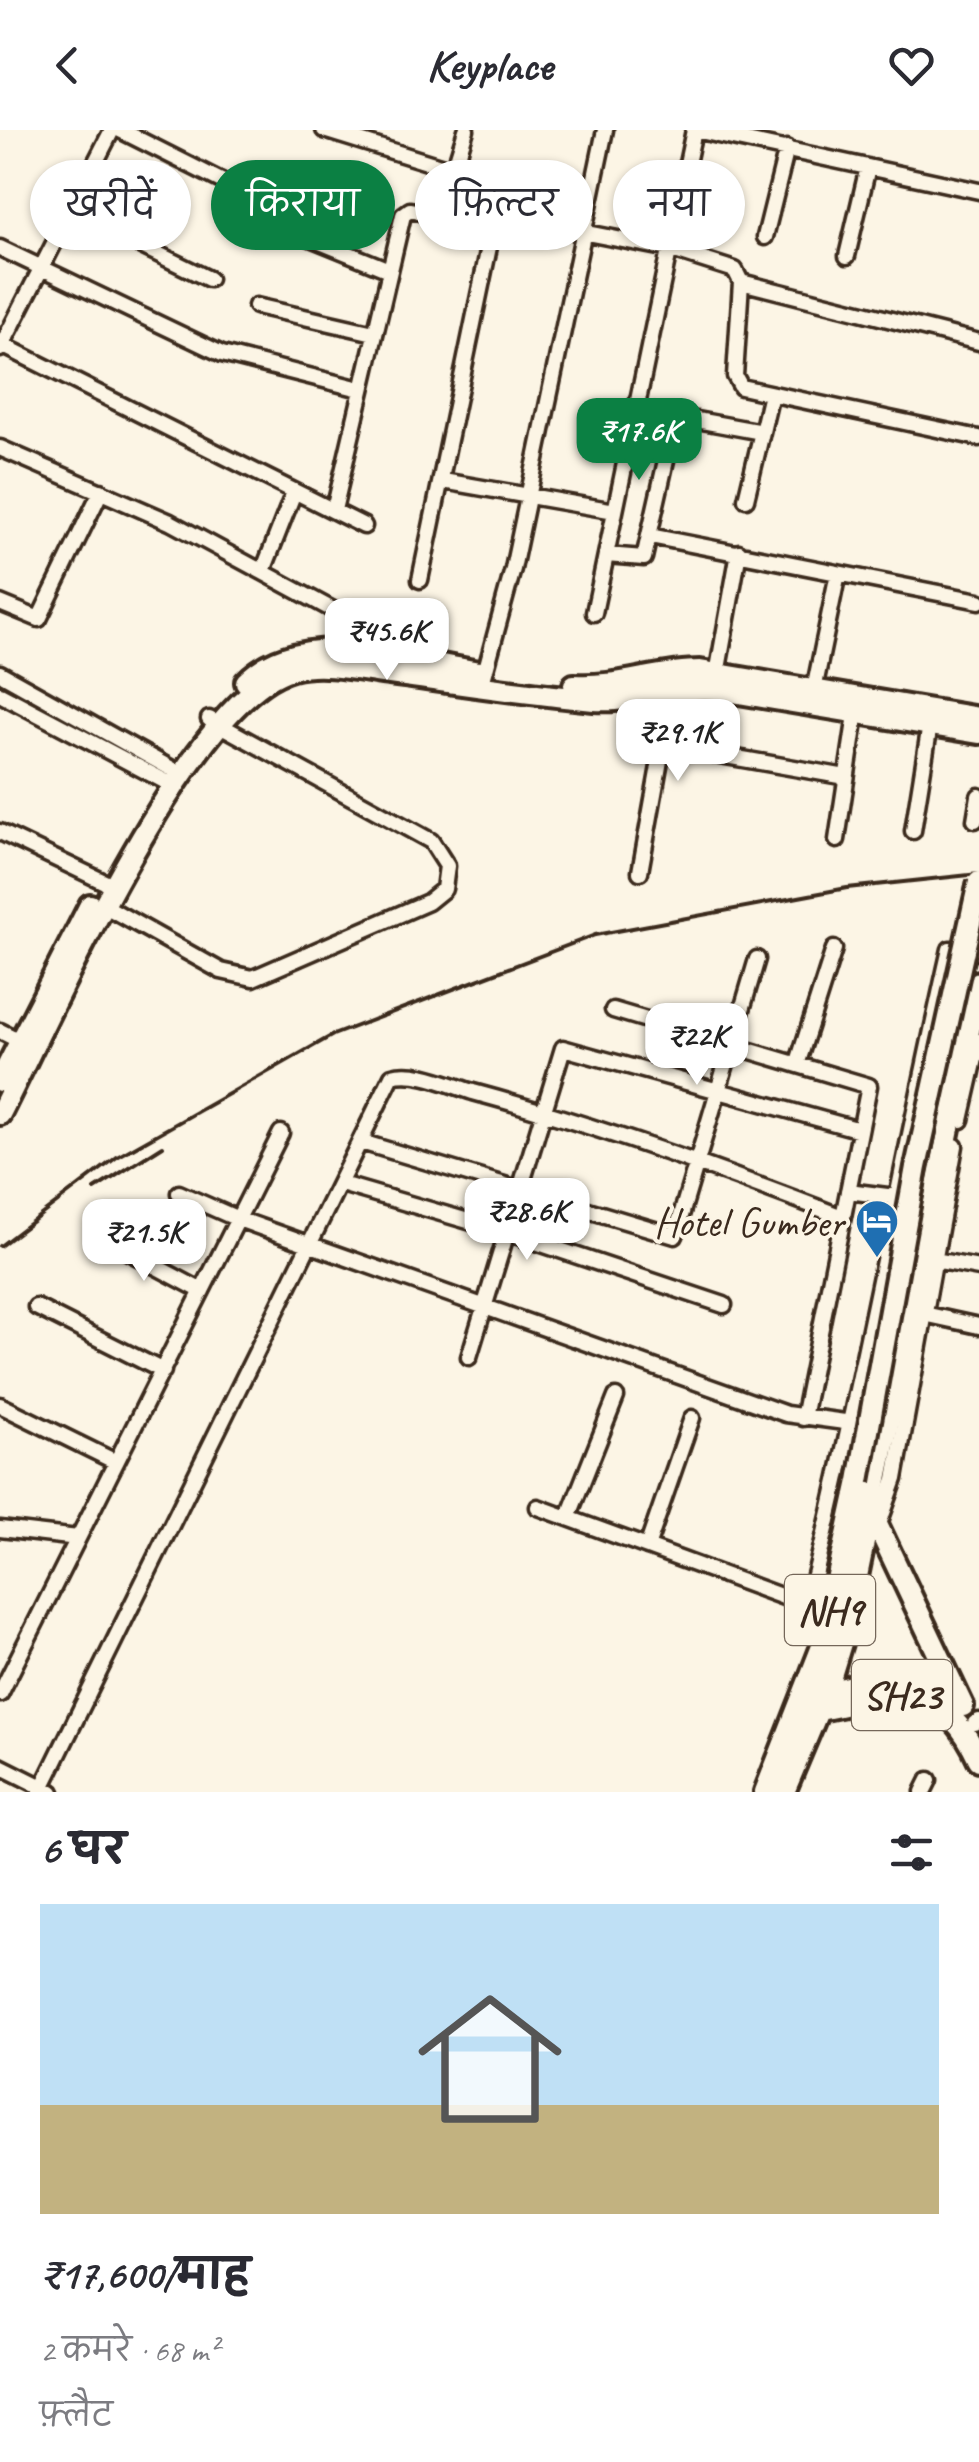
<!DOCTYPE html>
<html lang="hi">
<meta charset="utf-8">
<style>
:root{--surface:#fff;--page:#f2f2f3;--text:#2b2b33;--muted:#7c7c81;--accent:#0b8043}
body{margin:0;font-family:Caveat,"Playpen Sans Deva",sans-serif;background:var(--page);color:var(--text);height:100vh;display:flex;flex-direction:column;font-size:38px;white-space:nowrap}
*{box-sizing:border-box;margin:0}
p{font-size:32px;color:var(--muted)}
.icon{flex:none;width:55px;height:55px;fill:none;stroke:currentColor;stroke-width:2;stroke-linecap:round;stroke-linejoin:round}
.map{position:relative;height:1662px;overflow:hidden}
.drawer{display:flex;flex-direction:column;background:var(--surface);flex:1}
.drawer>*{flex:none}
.guide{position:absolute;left:30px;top:30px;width:920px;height:90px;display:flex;gap:20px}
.price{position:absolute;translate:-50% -85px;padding:0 22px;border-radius:20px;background:#fff;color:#222;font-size:32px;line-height:65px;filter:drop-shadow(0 2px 5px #0008)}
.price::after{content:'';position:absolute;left:50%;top:60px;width:30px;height:22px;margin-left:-15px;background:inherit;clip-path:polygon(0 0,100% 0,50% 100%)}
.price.on{background:var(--accent);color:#fff}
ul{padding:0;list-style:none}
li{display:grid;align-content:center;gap:20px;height:530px;padding:0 40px}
li span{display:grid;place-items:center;height:310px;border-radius:0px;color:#555}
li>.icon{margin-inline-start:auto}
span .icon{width:180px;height:180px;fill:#fffc;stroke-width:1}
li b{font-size:42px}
h2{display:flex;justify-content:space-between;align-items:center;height:120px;padding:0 40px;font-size:42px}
.chip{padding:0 35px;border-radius:45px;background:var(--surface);box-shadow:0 2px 8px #0004;font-size:35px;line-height:90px}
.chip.on{background:var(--accent);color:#fff}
header{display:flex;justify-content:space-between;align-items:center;height:130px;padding:0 40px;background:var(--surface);font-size:45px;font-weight:600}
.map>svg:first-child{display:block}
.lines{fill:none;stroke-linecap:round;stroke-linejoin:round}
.street-casing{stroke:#3b2a1e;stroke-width:21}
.secondary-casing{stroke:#3b2a1e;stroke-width:28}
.primary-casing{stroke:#3b2a1e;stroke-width:28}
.street{stroke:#fcf5e5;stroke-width:14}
.secondary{stroke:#fcf5e5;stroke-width:20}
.primary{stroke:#fcf5e5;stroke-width:20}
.rail{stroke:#3b2a1e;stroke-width:4}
.primary-bridge-casing{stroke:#3b2a1e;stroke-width:28;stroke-linecap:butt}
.primary-bridge{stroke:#fcf5e5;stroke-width:20}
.labels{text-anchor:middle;stroke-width:8;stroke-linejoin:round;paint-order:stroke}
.shield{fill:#fcf5e5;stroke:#75675a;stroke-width:2.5}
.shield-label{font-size:40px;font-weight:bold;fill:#3b2a1e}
.poi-label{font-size:42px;fill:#3b2a1e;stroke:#fcf5e5;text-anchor:end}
</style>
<header><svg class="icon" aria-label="back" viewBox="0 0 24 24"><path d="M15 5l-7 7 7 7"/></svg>Keyplace<svg class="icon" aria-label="heart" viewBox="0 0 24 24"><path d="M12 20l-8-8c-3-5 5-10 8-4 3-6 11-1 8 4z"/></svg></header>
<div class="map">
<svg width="979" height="1662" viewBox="0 0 979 1662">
<rect width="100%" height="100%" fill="#fcf5e5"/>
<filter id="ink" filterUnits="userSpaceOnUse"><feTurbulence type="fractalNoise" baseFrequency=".01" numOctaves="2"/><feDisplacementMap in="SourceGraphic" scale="20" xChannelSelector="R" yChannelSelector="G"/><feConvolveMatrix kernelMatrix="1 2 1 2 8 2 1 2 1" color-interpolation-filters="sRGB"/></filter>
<g filter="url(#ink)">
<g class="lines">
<g class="street-casing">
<path id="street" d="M120 0 277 79 298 103 389 140
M324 0 453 40
M695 0 979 61
M443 75 669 119 735 140 741 152 735 246 741 257 979 308
M70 81 209 149
M765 107 787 18
M0 118 222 224 360 259
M847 126 868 37
M741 152 979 212
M256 176 374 203
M0 214 364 396
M0 219 112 0
M636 279 762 302 771 264
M0 318 170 392 333 480 345 494 349 528
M443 351 615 381
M746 369 762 302
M334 380 403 85 410 80 431 84 443 75 466 0
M650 406 979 471
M606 425 644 428 676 286
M263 441 294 362
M420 450 496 83
M0 473 39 489 101 361
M594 483 694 0
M0 543 181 644
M483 550 513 439 605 0
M716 550 739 422
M0 564 172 655
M813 565 838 443
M714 624 846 647
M975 690 979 666
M913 701 931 588
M0 702 115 757
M837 710 857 578
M640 742 673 558
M105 776 221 841 253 848 428 772 444 759 447 736 431 711 209 589
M613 880 869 956 803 1288
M0 901 26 914
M798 932 834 819
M961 990 979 911
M361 1012 675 1106 757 829
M341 1054 506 1102 724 1175
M848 1061 895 1067
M179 1063 238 1089 786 1284 852 1293
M106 1110 202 1161
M934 1130 979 1138
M36 1177 163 1241
M924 1184 979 1196
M469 1227 563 918 860 1000
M0 1275 116 1332
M538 1377 838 1487
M568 1388 616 1267
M878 1397 895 1349 955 1016
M0 1399 78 1408
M647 1417 692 1288
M807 1477C862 1259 900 1038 950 819L979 822
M0 1564 281 1003
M975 1593 979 1591
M0 1636 52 1662
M40 1662 392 946C416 939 450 955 473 962 599 996 721 1040 842 1087
M923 1662 929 1650"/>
</g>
<g class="secondary-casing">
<path id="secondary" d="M246 552C302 494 409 531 480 542
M574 555C617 558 657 541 700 541L979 588
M0 951 90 775
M0 984C49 888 189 566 292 539 322 531 360 540 390 544 458 553 526 564 594 570 632 573 670 556 715 559L979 603"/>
</g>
<g class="primary-casing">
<path id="primary" d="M872 1384 963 1576
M819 1564C868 1553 916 1536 957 1571
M808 1582C885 1569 939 1541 979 1630
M765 1662 823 1514 859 1351
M784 1662 826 1562 848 1490 979 852"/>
</g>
<use href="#street" class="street"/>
<use href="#secondary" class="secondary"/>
<use href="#primary" class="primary"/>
<path class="rail" d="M95 1059 163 1016
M0 1116 117 1027 333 905 595 805 847 758 979 744"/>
<g class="primary-bridge-casing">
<path id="primary-bridge" d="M859 1351 916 1037 979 752"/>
</g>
<use href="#primary-bridge" class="primary-bridge"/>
</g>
</g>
<defs>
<g id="hotel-pin" transform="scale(2.25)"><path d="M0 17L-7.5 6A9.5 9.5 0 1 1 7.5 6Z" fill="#1f6fb2" stroke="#fcf5e5"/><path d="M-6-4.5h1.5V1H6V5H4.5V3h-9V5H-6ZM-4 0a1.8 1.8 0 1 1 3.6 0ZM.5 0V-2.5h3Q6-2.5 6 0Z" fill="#fff"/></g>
</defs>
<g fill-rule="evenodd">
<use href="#hotel-pin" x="877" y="1091"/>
</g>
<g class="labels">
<g class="shield">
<rect x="785" y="1445" width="90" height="70" rx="8"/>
<rect x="852" y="1530" width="100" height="70" rx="8"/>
</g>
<g class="shield-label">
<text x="830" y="1494">NH9</text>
<text x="902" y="1579">SH23</text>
</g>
<g class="poi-label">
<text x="844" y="1106">Hotel Gumber</text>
</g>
</g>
</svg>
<b class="price on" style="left:639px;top:353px">₹17.6K</b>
<b class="price" style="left:387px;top:553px">₹45.6K</b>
<b class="price" style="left:678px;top:654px">₹29.1K</b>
<b class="price" style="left:697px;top:958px">₹22K</b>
<b class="price" style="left:527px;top:1133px">₹28.6K</b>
<b class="price" style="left:144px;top:1154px">₹21.5K</b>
<div class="guide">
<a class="chip">खरीदें</a>
<a class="chip on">किराया</a>
<a class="chip">फ़िल्टर</a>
<a class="chip">नया</a>
</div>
</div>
<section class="drawer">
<h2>6 घर<svg class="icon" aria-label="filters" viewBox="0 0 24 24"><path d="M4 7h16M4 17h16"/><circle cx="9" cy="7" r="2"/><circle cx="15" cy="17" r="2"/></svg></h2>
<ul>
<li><span style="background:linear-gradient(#bfe0f5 65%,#c2b280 0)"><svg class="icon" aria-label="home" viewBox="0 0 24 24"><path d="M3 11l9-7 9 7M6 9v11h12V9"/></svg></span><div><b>₹17,600/माह</b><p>2 कमरे · 68 m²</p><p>फ़्लैट</p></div></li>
</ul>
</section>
